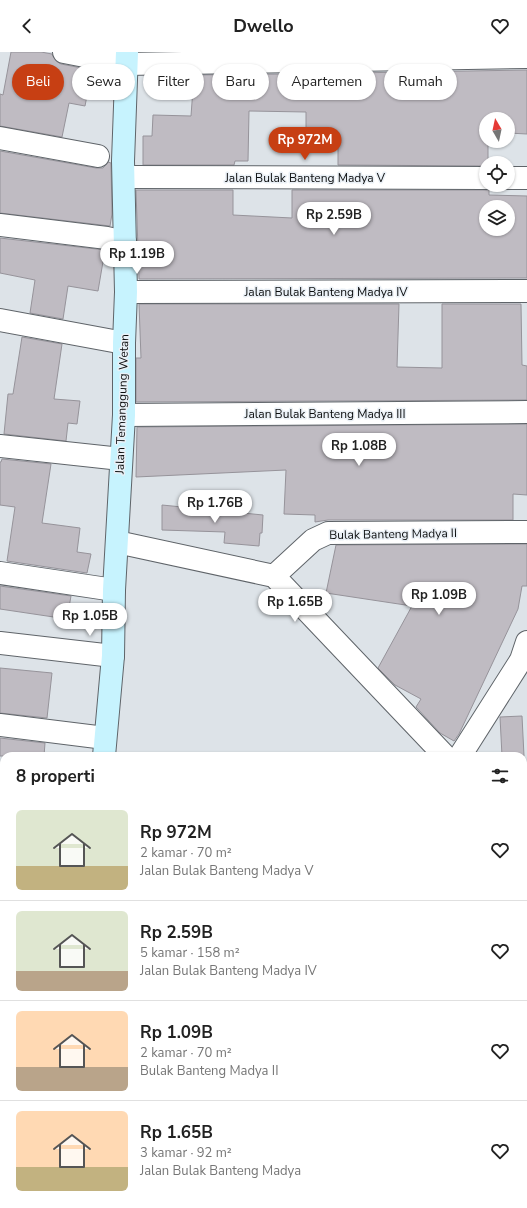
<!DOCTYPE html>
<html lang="id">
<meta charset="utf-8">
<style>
:root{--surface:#fff;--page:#f2f2f2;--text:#222;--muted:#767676;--line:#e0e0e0;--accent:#c73f13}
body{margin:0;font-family:"Nunito Sans",sans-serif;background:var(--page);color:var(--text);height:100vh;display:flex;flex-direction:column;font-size:15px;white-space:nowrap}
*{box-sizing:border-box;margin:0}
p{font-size:13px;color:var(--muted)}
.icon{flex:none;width:22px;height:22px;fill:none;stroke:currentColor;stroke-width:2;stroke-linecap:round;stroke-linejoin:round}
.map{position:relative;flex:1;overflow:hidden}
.details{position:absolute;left:0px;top:700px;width:527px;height:456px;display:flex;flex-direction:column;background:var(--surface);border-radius:12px 12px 0 0;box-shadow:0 1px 3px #0004}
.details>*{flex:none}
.top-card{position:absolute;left:12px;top:12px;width:503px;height:36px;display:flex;gap:8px}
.needle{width:26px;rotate:351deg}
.buttons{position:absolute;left:479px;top:60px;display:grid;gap:8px}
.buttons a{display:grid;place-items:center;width:36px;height:36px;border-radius:50%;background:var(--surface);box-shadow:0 1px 3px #0004;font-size:20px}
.price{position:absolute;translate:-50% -34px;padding:0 9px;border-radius:14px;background:#fff;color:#222;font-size:13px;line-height:26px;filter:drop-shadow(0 1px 2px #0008)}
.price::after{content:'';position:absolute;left:50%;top:24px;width:12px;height:9px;margin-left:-6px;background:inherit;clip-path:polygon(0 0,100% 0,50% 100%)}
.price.on{background:var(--accent);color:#fff}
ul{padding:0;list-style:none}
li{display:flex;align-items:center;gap:12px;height:100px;padding:0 16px}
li+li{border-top:1px solid var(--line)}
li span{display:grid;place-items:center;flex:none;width:112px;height:80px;border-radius:6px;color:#555}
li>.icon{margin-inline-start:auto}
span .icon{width:48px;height:48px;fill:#fffc;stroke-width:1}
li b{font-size:17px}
h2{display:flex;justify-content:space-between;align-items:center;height:48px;padding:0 16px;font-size:17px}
.tag{padding:0 14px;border-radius:18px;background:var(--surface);box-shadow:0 1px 3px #0004;font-size:14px;line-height:36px}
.tag.on{background:var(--accent);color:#fff}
header{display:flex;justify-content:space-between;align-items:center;height:52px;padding:0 16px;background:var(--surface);font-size:18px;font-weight:700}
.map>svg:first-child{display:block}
.building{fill:#bfbbc2;stroke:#96939a;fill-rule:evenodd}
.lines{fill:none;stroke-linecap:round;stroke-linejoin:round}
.street-casing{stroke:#5f6469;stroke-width:24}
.secondary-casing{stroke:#5f6469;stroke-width:24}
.street{stroke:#fff;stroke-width:22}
.secondary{stroke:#c7f3fe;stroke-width:22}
.labels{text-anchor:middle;stroke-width:3;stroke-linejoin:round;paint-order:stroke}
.street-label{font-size:12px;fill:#0b0d0e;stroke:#eaf0f6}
</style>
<header><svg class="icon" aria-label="back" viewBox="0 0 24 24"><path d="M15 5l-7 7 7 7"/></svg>Dwello<svg class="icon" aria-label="heart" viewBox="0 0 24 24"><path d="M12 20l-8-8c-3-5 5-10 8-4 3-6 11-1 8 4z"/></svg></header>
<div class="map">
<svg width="527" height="1156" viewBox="0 0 527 1156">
<rect width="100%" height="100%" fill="#dde3e8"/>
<path class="building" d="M11 0H41L52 2 56 9 61 12 92 18 85 54 69 51 62 85 0 74V42L3 43Z
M527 18V82L508 81V67H486V89H488V111H486V114L338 113V89L306 88V60L249 59 248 109H235L234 113H143V84H152L153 63 191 64 194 23 289 22V29L352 31 351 21Z
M0 99 96 116H103L108 110 111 111 112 162 110 174 0 161Z
M136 138H233V163L292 166V138H489V143L527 144V226L139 227ZM486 155H508V177H486Z
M0 186 105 198 98 239 68 234 63 267 30 261 35 228 0 221Z
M139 252H399L397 315 442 316V252H521L522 313 527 314V348L136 350V306H141Z
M22 285 62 292 54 347 80 349 77 372 68 371 66 389 4 382 8 342H13Z
M527 372V443L513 442V468H328L315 470V463L284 462 286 418 136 425 137 375Z
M2 407 51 412 42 471 80 476 77 500 91 502 87 521 7 509 15 455 0 453V410H1Z
M162 453 263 463 262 481H260L259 494 224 491 225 480 162 478Z
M527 492V534H522L518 557 459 682 454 689 440 681 416 655 421 647 395 633 378 616 412 554 326 541 336 493Z
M0 534 71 544 67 567 0 557Z
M0 616 52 621 47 666 0 661Z
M522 664 524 704H502L500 665Z
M0 686 45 691 44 704H0Z"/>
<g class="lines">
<g class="street-casing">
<path id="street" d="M64 0 126 12 527 5
M0 86 98 104
M124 125 486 126
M508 126H527
M0 173 107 186 125 190
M126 240 527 239
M0 268 124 291
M124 363 527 360
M0 394 121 407
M117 490 274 524 445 704
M0 521 114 538
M274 524 313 488 328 481 527 480
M0 591 113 604
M0 673 105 686
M460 704 521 608 527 590
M523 743H527
M0 776 4 777
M0 877H4
M523 884H527
M0 968 4 969
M0 1071H4
M0 1124 4 1125
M372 1152 416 1156
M488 1152V1156
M51 1156V1152"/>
</g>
<g class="secondary-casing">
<path id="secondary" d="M104 704 113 604 114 538 124 363V291L126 240 123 109 127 0
M85 1152V1156"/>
</g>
<use href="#street" class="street"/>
<use href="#secondary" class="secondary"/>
</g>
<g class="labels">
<g class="street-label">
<text x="305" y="130">Jalan Bulak Banteng Madya V</text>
<text x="326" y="244">Jalan Bulak Banteng Madya IV</text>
<text transform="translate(122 352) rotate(-88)" y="4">Jalan Temanggung Wetan</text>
<text x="325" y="366">Jalan Bulak Banteng Madya III</text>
<text transform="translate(393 482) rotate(-1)" y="4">Bulak Banteng Madya II</text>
</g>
</g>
</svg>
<div class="buttons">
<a><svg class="needle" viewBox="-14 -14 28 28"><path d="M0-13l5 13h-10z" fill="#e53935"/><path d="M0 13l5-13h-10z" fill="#767676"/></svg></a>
<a><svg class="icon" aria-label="locate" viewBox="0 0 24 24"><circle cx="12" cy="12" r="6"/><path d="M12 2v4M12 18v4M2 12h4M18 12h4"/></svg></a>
<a><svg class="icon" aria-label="layers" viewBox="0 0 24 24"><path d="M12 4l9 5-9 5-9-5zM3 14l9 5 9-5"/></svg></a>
</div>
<b class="price on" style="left:305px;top:109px">Rp 972M</b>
<b class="price" style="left:334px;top:184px">Rp 2.59B</b>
<b class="price" style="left:137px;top:223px">Rp 1.19B</b>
<b class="price" style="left:359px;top:415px">Rp 1.08B</b>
<b class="price" style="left:215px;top:472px">Rp 1.76B</b>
<b class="price" style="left:439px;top:564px">Rp 1.09B</b>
<b class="price" style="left:295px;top:571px">Rp 1.65B</b>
<b class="price" style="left:90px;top:585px">Rp 1.05B</b>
<div class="top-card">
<a class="tag on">Beli</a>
<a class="tag">Sewa</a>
<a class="tag">Filter</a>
<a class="tag">Baru</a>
<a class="tag">Apartemen</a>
<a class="tag">Rumah</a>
</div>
<section class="details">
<h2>8 properti<svg class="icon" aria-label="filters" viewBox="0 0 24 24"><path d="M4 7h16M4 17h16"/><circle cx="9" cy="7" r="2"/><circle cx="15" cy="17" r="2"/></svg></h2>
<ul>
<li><span style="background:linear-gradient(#dfe7d0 70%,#c2b280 0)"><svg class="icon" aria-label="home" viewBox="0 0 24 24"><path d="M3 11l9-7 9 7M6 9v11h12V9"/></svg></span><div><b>Rp 972M</b><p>2 kamar · 70 m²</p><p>Jalan Bulak Banteng Madya V</p></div><svg class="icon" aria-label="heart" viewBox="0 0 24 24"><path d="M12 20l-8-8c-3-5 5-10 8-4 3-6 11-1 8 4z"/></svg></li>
<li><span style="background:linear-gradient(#dfe7d0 75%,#b9a48a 0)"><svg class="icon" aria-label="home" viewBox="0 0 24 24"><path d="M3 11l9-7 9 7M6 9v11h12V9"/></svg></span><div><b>Rp 2.59B</b><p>5 kamar · 158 m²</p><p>Jalan Bulak Banteng Madya IV</p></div><svg class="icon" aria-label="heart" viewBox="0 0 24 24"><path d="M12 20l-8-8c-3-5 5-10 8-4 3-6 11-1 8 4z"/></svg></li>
<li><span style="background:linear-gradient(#ffd9b3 70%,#b9a48a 0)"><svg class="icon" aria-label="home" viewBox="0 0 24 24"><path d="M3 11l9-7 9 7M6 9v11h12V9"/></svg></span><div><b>Rp 1.09B</b><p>2 kamar · 70 m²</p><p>Bulak Banteng Madya II</p></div><svg class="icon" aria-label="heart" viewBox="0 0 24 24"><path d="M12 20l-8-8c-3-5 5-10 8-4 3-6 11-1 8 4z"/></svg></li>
<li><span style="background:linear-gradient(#ffd9b3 70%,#c2b280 0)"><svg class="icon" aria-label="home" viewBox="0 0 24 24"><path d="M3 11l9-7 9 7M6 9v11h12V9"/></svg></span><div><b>Rp 1.65B</b><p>3 kamar · 92 m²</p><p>Jalan Bulak Banteng Madya</p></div><svg class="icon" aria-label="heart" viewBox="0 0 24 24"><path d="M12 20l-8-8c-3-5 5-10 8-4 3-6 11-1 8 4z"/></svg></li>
</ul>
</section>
</div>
